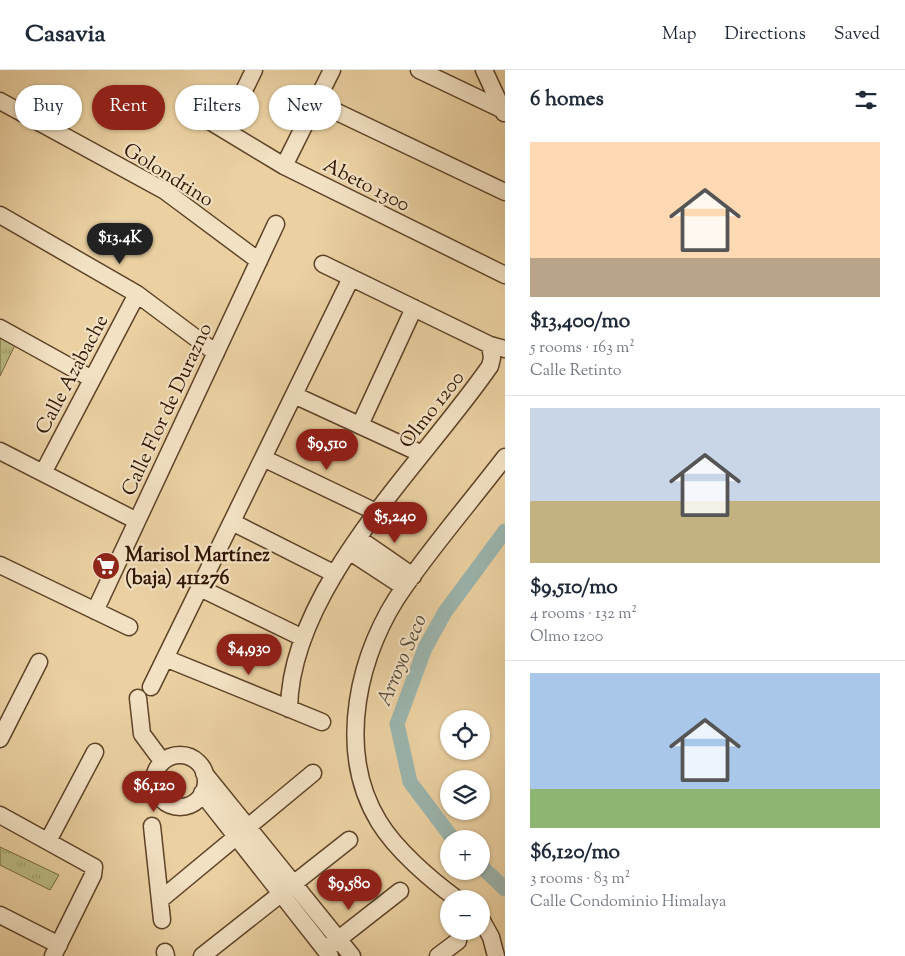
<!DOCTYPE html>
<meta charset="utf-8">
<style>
:root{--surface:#fff;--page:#f6f6f7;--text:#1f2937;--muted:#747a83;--line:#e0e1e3;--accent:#8f2418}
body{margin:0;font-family:"Sorts Mill Goudy",serif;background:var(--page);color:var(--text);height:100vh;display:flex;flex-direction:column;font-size:19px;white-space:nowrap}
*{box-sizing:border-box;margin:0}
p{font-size:16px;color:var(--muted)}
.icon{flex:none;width:28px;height:28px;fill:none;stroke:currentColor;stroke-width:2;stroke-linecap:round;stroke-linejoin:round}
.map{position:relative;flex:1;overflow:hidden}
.details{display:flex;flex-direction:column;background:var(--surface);width:400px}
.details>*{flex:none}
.guide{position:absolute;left:15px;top:15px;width:415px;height:45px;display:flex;gap:10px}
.fabs{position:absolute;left:440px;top:640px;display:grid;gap:10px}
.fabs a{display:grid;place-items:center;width:50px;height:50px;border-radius:50%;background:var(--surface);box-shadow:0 1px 4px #0004;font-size:25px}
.price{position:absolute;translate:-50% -42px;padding:0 11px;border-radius:18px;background:var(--accent);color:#fff;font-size:16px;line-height:32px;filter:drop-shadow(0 1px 2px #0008)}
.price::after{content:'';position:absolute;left:50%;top:30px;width:15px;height:11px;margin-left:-8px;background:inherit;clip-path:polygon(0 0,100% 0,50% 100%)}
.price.on{background:#222;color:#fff}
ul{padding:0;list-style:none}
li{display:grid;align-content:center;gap:10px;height:265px;padding:0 25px}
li+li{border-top:1px solid var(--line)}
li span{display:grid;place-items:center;height:155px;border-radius:0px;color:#555}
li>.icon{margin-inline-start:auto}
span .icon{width:90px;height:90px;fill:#fffc;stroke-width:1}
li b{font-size:21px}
h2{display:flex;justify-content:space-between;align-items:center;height:60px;padding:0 25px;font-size:21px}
.chip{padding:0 18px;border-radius:22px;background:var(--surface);box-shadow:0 1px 4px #0004;font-size:18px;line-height:45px}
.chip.on{background:var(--accent);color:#fff}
header{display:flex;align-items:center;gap:30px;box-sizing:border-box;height:70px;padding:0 25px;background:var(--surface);border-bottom:1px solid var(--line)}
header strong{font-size:24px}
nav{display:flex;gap:28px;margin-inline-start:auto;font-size:18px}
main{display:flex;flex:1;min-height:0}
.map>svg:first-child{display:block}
.grass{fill:url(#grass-tufts);stroke:#756741}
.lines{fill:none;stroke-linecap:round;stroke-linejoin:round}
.canal{stroke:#9bb5ae;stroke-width:15}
.minor-casing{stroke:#5e4328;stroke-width:19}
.minor{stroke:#f2e1c3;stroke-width:16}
.labels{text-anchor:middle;stroke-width:4.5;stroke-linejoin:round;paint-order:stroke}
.street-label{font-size:20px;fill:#2f1400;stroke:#f2e1c3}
.poi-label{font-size:20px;font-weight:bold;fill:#2f1400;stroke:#f2e1c3;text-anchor:start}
.water-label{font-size:21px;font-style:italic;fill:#554c3d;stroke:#f2e1c3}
</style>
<header>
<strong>Casavia</strong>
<nav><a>Map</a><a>Directions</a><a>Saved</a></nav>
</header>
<main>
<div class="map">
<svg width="505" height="886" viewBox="0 0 505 886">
<defs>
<pattern id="grass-tufts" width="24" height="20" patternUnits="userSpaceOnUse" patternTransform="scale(1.25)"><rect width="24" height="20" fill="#bbba82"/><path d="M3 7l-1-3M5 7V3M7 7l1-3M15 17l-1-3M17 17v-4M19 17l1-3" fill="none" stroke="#a19f6e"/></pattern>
</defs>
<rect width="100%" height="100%" fill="#ebd1a2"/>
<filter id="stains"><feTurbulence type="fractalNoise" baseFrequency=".004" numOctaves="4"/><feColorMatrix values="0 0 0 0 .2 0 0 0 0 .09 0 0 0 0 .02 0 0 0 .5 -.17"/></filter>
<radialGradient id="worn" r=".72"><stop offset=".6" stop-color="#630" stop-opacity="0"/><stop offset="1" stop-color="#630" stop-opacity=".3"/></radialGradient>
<path class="grass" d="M0 265 16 273 0 306Z
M0 777 59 805 50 820 0 795Z"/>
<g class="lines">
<path class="canal" d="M453 769 410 712 397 654 425 578 445 542 505 461
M481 796 505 819"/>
<g class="minor-casing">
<path id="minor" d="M419 0 503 40
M484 0 504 43
M0 31 165 121 259 191
M316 32 505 122
M198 44 284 96 505 205
M225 60 254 0
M284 96 332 0
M0 145 137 224 216 283
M323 194 490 275 505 279
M0 258 92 309
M294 325 422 384
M360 355 414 238
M0 381 137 451
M263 388 378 443
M43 403 137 224
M232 452 335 504
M358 468 413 506
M349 481 404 517
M0 495 129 557
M200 518 303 568
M95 541 276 154
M165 588 322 652
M151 617 351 208
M138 628 142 664 162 691
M289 639C290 517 424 392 490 296L492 288 490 275
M0 669 39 592
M154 711a26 26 0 1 1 52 0a26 26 0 1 1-52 0Z
M204 703 352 886
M202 723 330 886
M0 745 94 797 93 805 53 886
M152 756 162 850
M48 771 95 682
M457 829C431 810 396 780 379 752 335 680 358 581 405 516 436 472 472 430 505 387
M160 830 313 703
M0 845 59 875
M481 849 491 867 496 886
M331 875 400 821
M165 882 166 886
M202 886 349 770
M438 886 458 871"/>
</g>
<use href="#minor" class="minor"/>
</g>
<defs>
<g id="supermarket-disc" transform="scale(1.4375)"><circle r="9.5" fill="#8f2418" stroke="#f2e1c3"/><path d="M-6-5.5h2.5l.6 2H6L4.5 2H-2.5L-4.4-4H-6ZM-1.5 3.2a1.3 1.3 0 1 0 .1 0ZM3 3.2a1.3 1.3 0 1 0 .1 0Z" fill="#fff"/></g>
</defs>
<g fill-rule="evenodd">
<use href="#supermarket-disc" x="106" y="496"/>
</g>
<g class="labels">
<g class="street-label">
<text transform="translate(169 104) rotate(32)" y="7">Golondrino</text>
<text transform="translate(367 114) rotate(27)" y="7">Abeto 1300</text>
<text transform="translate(71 304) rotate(-62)" y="7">Calle Azabache</text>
<text transform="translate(166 339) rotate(-65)" y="7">Calle Flor de Durazno</text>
<text transform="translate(431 339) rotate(-52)" y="7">Olmo 1200</text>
</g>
<g class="poi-label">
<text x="125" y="491">Marisol Martínez<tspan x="125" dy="23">(baja) 411276</tspan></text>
</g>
<g class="water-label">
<text transform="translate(401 590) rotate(-67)" y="7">Arroyo Seco</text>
</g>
</g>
<rect width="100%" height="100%" filter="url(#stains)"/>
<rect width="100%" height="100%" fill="url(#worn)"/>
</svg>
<div class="fabs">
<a><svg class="icon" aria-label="locate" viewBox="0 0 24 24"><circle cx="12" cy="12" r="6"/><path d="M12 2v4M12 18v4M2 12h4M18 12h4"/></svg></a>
<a><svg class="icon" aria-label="layers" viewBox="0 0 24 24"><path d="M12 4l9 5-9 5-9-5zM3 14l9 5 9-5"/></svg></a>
<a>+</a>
<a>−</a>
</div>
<b class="price on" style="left:120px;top:195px">$13.4K</b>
<b class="price" style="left:327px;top:401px">$9,510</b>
<b class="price" style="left:395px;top:474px">$5,240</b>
<b class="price" style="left:249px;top:606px">$4,930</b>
<b class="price" style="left:154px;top:743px">$6,120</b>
<b class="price" style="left:349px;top:841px">$9,580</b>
<div class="guide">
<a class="chip">Buy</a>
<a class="chip on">Rent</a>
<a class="chip">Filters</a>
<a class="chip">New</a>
</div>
</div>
<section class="details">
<h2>6 homes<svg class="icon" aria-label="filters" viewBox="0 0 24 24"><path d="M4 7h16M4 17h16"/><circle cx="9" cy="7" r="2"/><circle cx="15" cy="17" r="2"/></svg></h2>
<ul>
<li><span style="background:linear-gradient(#ffd9b3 75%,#b9a48a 0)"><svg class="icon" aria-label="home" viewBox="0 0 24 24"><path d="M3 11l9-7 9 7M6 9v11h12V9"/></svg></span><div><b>$13,400/mo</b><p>5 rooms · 163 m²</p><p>Calle Retinto</p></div></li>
<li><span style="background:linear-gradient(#c9d6e8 60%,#c2b280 0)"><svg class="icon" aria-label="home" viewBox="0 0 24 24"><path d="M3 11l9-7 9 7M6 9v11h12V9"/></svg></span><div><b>$9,510/mo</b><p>4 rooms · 132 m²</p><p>Olmo 1200</p></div></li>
<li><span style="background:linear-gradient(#a9c7e8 75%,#8fb573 0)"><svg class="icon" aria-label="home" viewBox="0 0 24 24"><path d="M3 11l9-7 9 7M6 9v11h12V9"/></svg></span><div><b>$6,120/mo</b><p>3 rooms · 83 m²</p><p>Calle Condominio Himalaya</p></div></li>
</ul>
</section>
</main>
